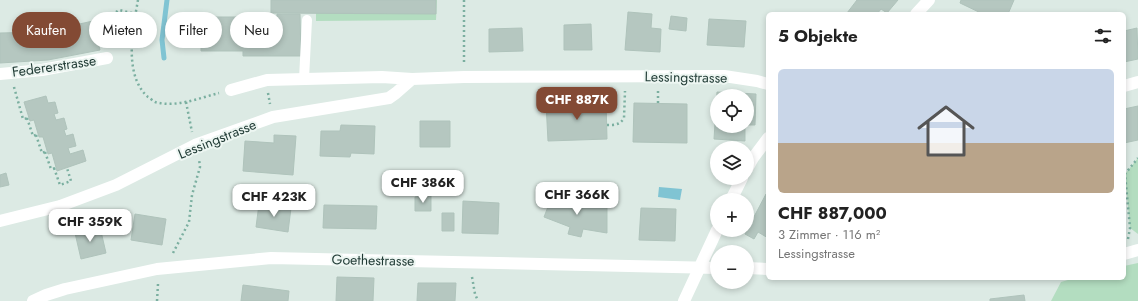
<!DOCTYPE html>
<html lang="de">
<meta charset="utf-8">
<style>
:root{--surface:#fff;--page:#f2f2f2;--text:#222;--muted:#767676;--accent:#834a34}
body{margin:0;font-family:Jost,sans-serif;background:var(--page);color:var(--text);height:100vh;display:flex;flex-direction:column;font-size:15px;white-space:nowrap}
*{box-sizing:border-box;margin:0}
p{font-size:13px;color:var(--muted)}
.icon{flex:none;width:22px;height:22px;fill:none;stroke:currentColor;stroke-width:2;stroke-linecap:round;stroke-linejoin:round}
.map{position:relative;flex:1;overflow:hidden}
.sheet{position:absolute;left:766px;top:12px;width:360px;height:268px;display:flex;flex-direction:column;background:var(--surface);border-radius:6px;box-shadow:0 2px 6px #0003}
.sheet>*{flex:none}
.hud{position:absolute;left:12px;top:12px;width:380px;height:36px;display:flex;gap:8px}
.buttons{position:absolute;left:710px;top:89px;display:grid;gap:8px}
.buttons a{display:grid;place-items:center;width:44px;height:44px;border-radius:50%;background:var(--surface);box-shadow:0 2px 6px #0003;font-size:20px}
.price{position:absolute;translate:-50% -34px;padding:0 9px;border-radius:8px;background:#fff;color:#222;font-size:13px;line-height:26px;filter:drop-shadow(0 1px 2px #0008)}
.price::after{content:'';position:absolute;left:50%;top:24px;width:12px;height:9px;margin-left:-6px;background:inherit;clip-path:polygon(0 0,100% 0,50% 100%)}
.price.active{background:var(--accent);color:#fff}
ul{padding:0;list-style:none}
li{display:grid;align-content:center;gap:8px;height:212px;padding:0 12px}
li span{display:grid;place-items:center;height:124px;border-radius:6px;color:#555}
li>.icon{margin-inline-start:auto}
span .icon{width:72px;height:72px;fill:#fffc;stroke-width:1}
li b{font-size:17px}
h2{display:flex;justify-content:space-between;align-items:center;height:48px;padding:0 12px;font-size:17px}
.chip{padding:0 14px;border-radius:18px;background:var(--surface);box-shadow:0 2px 6px #0003;font-size:14px;line-height:36px}
.chip.active{background:var(--accent);color:#fff}
.map>svg:first-child{display:block}
.green{fill:#b3ddc0}
.water{fill:#80c4d3}
.lines{fill:none;stroke-linecap:round;stroke-linejoin:round}
.stream{stroke:#80c4d3;stroke-width:5}
.building{fill:#b5c7c0;stroke:#afc3bb}
.path{stroke:#7bafa0;stroke-width:2.5;stroke-dasharray:2 3;stroke-linecap:butt}
.lane{stroke:#fff;stroke-width:10}
.street{stroke:#fff;stroke-width:12}
.secondary{stroke:#fff;stroke-width:12}
.labels{text-anchor:middle;stroke-width:4;stroke-linejoin:round;paint-order:stroke}
.street-label{font-size:14px;fill:#1e3933;stroke:#edf6f2}
</style>
<div class="map">
<svg width="1138" height="301" viewBox="0 0 1138 301">
<rect width="100%" height="100%" fill="#dceae4"/>
<path class="green" d="M316 0H437L436 20 316 21Z
M1138 158V234L1130 228 1125 174Z
M1138 263V301H1051L1061 282 1075 278H1124V266Z"/>
<path class="water" d="M596 185 615 186 614 197 595 195Z
M659 187 682 189 680 200 658 197Z"/>
<g class="lines">
<path class="stream" d="M164 58 162 40 167 0"/>
</g>
<path class="building" d="M271 0H436V14L271 13Z
M857 0H898L887 13 881 9 877 14H848L847 13Z
M961 0H1014L1008 14H983L960 3Z
M628 12 652 14 651 28 661 29 660 52 625 50Z
M277 14H300L301 56H243V51H201V17H267V24H277Z
M671 16 687 18 686 31 669 29Z
M709 19 746 21 744 47 707 45Z
M93 21 100 50 48 60 0 63V33L43 32Z
M591 24 592 50H564V25Z
M522 28 523 51 489 52V29Z
M1137 28 1138 59 1124 62V31Z
M604 92H615V101H603Z
M717 92 756 94 755 125H747V96H717V126H745V141L714 139Z
M46 96 48 103 55 102 58 113 54 114 56 120 64 118 67 129 64 130 66 136 73 134 76 146 68 148 70 154 83 150 86 161 57 171 52 153 48 154 43 137H39L34 120 30 121 24 102Z
M606 101 607 139 548 141 546 103Z
M634 103 687 104V143L633 142Z
M1138 106V140L1124 143V109Z
M420 121H450V147H420Z
M341 125 375 126 374 154 351 153 350 157 320 156 321 131H340Z
M274 135 296 136 293 175 243 171 245 141 274 143Z
M6 173 9 185 0 187V175Z
M553 194 580 205 607 207V233L583 229 581 237 568 234 570 227 544 217Z
M766 194 768 195V238L758 232 754 239 745 234Z
M431 196V211H415V197Z
M463 201 499 203 498 234 462 233Z
M259 204 291 208 288 232 256 227Z
M324 205 377 206 376 229 323 228Z
M641 208 676 209 675 241 639 240Z
M442 213H454V231H442Z
M135 214 166 219 162 245 131 240Z
M100 227 106 253 81 259 75 233Z
M337 277 374 278 373 301H336Z
M418 283H456L455 301H417Z
M243 285 289 291 288 301H241Z
M1024 295 1025 301H990V299Z"/>
<g class="lines">
<path class="path" d="M138 0C133 28 123 75 148 97 150 98 153 101 155 102 176 108 199 98 219 93
M464 0V63
M107 43 108 18 119 10 136 14
M14 87 23 119 29 118
M268 93 270 104
M186 102 192 132
M575 102V91
M658 103V91
M27 118 33 136 38 134
M607 125C614 125 620 125 624 118L625 91
M36 135 42 153 47 151
M45 152 51 169 56 168
M54 168 60 185 71 181 67 168
M1128 239 1130 228 1125 174 1138 158
M173 253 189 222 192 195 200 167 199 159
M472 277 475 294 478 301
M157 301 158 284"/>
<path class="lane" d="M304 79 307 20"/>
<path class="street" d="M0 74 42 70 107 58
M1124 86 1138 82
M231 90 267 80 382 77 412 79
M0 221 60 206 116 185 195 145 273 117 389 98 396 93 412 79 464 77 724 76 757 81 768 84
M1124 254 1138 250
M747 268 768 269
M33 301 46 295 65 289 157 269 271 258 717 268"/>
<path class="secondary" d="M916 14 929 0
M747 169 753 158 768 138
M731 200 742 178
M684 301 717 230"/>
</g>
<g class="labels">
<g class="street-label">
<text transform="translate(54 66) rotate(-8)" y="5">Federerstrasse</text>
<text transform="translate(686 77) rotate(1)" y="5">Lessingstrasse</text>
<text transform="translate(217 139) rotate(-22)" y="5">Lessingstrasse</text>
<text transform="translate(373 260) rotate(1)" y="5">Goethestrasse</text>
</g>
</g>
</svg>
<div class="buttons">
<a><svg class="icon" aria-label="locate" viewBox="0 0 24 24"><circle cx="12" cy="12" r="6"/><path d="M12 2v4M12 18v4M2 12h4M18 12h4"/></svg></a>
<a><svg class="icon" aria-label="layers" viewBox="0 0 24 24"><path d="M12 4l9 5-9 5-9-5zM3 14l9 5 9-5"/></svg></a>
<a>+</a>
<a>−</a>
</div>
<b class="price active" style="left:577px;top:121px">CHF 887K</b>
<b class="price" style="left:423px;top:204px">CHF 386K</b>
<b class="price" style="left:577px;top:216px">CHF 366K</b>
<b class="price" style="left:274px;top:218px">CHF 423K</b>
<b class="price" style="left:90px;top:243px">CHF 359K</b>
<div class="hud">
<a class="chip active">Kaufen</a>
<a class="chip">Mieten</a>
<a class="chip">Filter</a>
<a class="chip">Neu</a>
</div>
<section class="sheet">
<h2>5 Objekte<svg class="icon" aria-label="filters" viewBox="0 0 24 24"><path d="M4 7h16M4 17h16"/><circle cx="9" cy="7" r="2"/><circle cx="15" cy="17" r="2"/></svg></h2>
<ul>
<li><span style="background:linear-gradient(#c9d6e8 60%,#b9a48a 0)"><svg class="icon" aria-label="home" viewBox="0 0 24 24"><path d="M3 11l9-7 9 7M6 9v11h12V9"/></svg></span><div><b>CHF 887,000</b><p>3 Zimmer · 116 m²</p><p>Lessingstrasse</p></div></li>
</ul>
</section>
</div>
